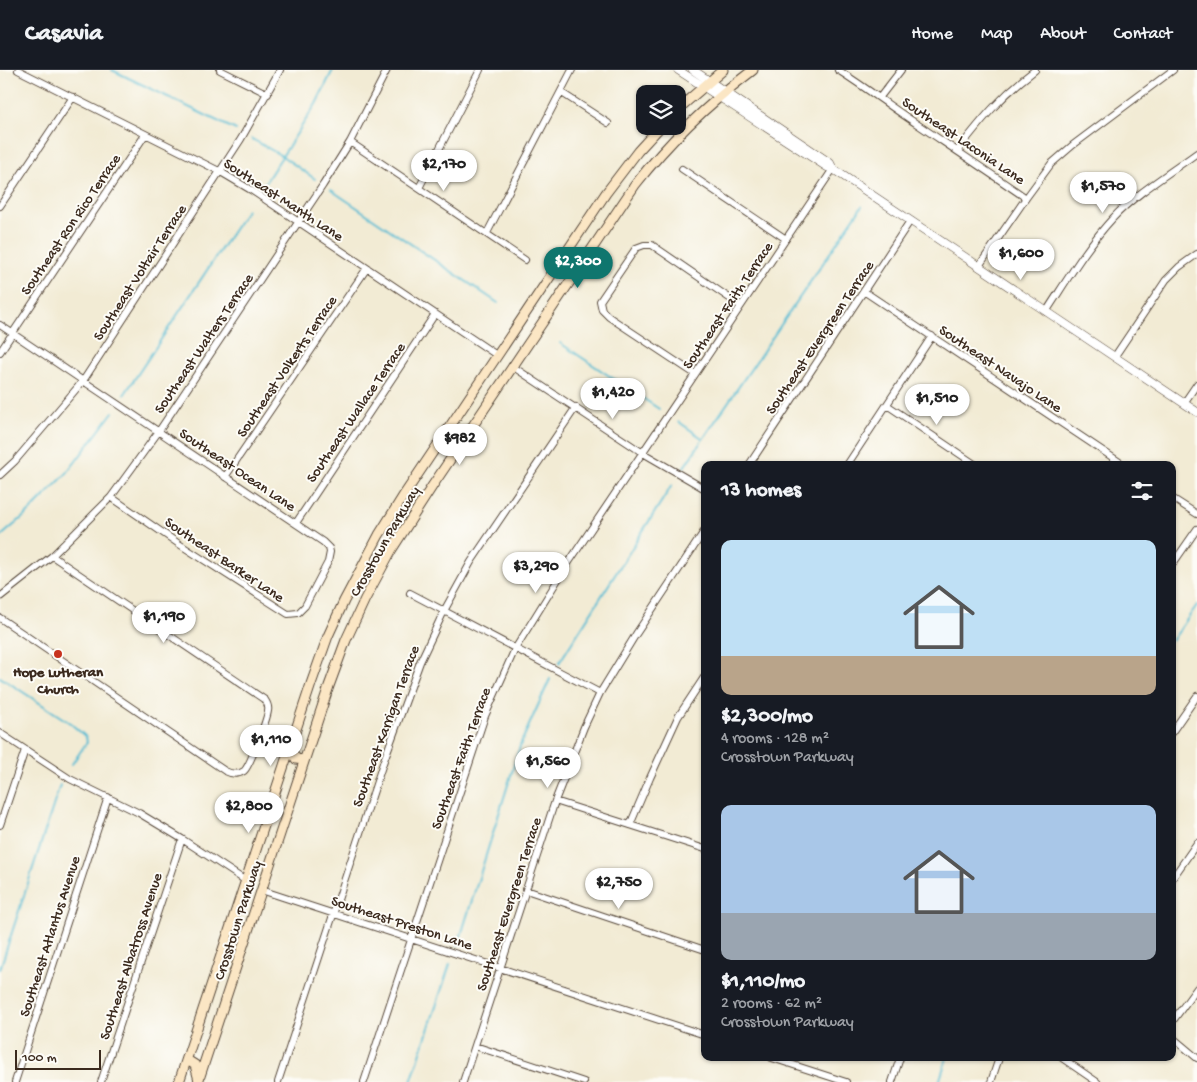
<!DOCTYPE html>
<meta charset="utf-8">
<style>
:root{--surface:#171b24;--page:#242831;--text:#f1f3f6;--muted:#9ea1a6;--line:#363941;--accent:#0f766e}
body{margin:0;font-family:"Gochi Hand",sans-serif;background:var(--page);color:var(--text);height:100vh;display:flex;flex-direction:column;font-size:19px;white-space:nowrap}
*{box-sizing:border-box;margin:0}
p{font-size:16px;color:var(--muted)}
.icon{flex:none;width:28px;height:28px;fill:none;stroke:currentColor;stroke-width:2;stroke-linecap:round;stroke-linejoin:round}
.map{position:relative;flex:1;overflow:hidden}
.panel{position:absolute;left:701px;top:391px;width:475px;height:600px;display:flex;flex-direction:column;background:var(--surface);border-radius:10px;box-shadow:0 1px 4px #0004}
.panel>*{flex:none}
.buttons{position:absolute;left:636px;top:15px;display:grid;gap:10px}
.buttons a{display:grid;place-items:center;width:50px;height:50px;border-radius:10px;background:var(--surface);box-shadow:0 1px 4px #0004;font-size:25px}
.scale{position:absolute;left:15px;bottom:12px;width:86px;box-sizing:border-box;padding-left:5px;border:2px solid #3b2a1e;border-top:0;font-size:14px;line-height:18px;white-space:nowrap;color:#3b2a1e;-webkit-text-stroke:4px #fdfcf7;paint-order:stroke}
.price{position:absolute;translate:-50% -42px;padding:0 11px;border-radius:18px;background:#fff;color:#222;font-size:16px;line-height:32px;filter:drop-shadow(0 1px 2px #0008)}
.price::after{content:'';position:absolute;left:50%;top:30px;width:15px;height:11px;margin-left:-8px;background:inherit;clip-path:polygon(0 0,100% 0,50% 100%)}
.price.active{background:var(--accent);color:#fff}
ul{padding:0;list-style:none}
li{display:grid;align-content:center;gap:10px;height:265px;padding:0 20px}
li span{display:grid;place-items:center;height:155px;border-radius:10px;color:#555}
li>.icon{margin-inline-start:auto}
span .icon{width:90px;height:90px;fill:#fffc;stroke-width:1}
li b{font-size:21px}
h2{display:flex;justify-content:space-between;align-items:center;height:60px;padding:0 20px;font-size:21px}
header{display:flex;align-items:center;gap:30px;box-sizing:border-box;height:70px;padding:0 25px;background:var(--surface);border-bottom:1px solid var(--line)}
header strong{font-size:24px}
nav{display:flex;gap:28px;margin-inline-start:auto;font-size:18px}
.map>svg:first-child{display:block}
.lines{fill:none;stroke-linecap:round;stroke-linejoin:round}
.stream{stroke:#55bcd3;stroke-width:2}
.minor-casing{stroke:#564739;stroke-width:8}
.tertiary-casing{stroke:#564739;stroke-width:9}
.secondary-casing{stroke:#564739;stroke-width:11}
.minor{stroke:#fff;stroke-width:6}
.tertiary{stroke:#fff;stroke-width:8}
.secondary{stroke:#fbe6c4;stroke-width:9}
.poi-dot{fill:#c8321e;stroke:#fdfcf7;stroke-width:2}
.labels{text-anchor:middle;stroke-width:4;stroke-linejoin:round;paint-order:stroke}
.street-label{font-size:15px;fill:#3b2a1e;stroke:#fdfcf7}
.poi-label{font-size:15px;font-weight:bold;fill:#3b2a1e;stroke:#fdfcf7}
</style>
<header>
<strong>Casavia</strong>
<nav><a>Home</a><a>Map</a><a>About</a><a>Contact</a></nav>
</header>
<div class="map">
<svg width="1197" height="1012" viewBox="0 0 1197 1012">
<rect width="100%" height="100%" fill="#fdfcf7"/>
<filter id="ink" filterUnits="userSpaceOnUse"><feTurbulence type="fractalNoise" baseFrequency=".02" numOctaves="2"/><feDisplacementMap in="SourceGraphic" scale="10" xChannelSelector="R" yChannelSelector="G"/><feConvolveMatrix kernelMatrix="1 2 1 2 8 2 1 2 1" color-interpolation-filters="sRGB"/></filter>
<filter id="wash" filterUnits="userSpaceOnUse"><feTurbulence type="fractalNoise" baseFrequency=".0096" numOctaves="4" result="noise"/><feDisplacementMap in="SourceGraphic" scale="20" xChannelSelector="R" yChannelSelector="G"/><feGaussianBlur stdDeviation="1.12" result="paint"/><feColorMatrix in="noise" values="0 0 0 0 0 0 0 0 0 0 0 0 0 0 0 0 0 1.4 0 .05"/><feComposite in="paint" operator="in"/></filter>
<g filter="url(#wash)">
<rect width="100%" height="100%" fill="#f2ebd4"/>
<g class="lines">
<path class="stream" d="M112 0 236 60
M252 69 282 86 315 109
M261 119 316 34 333 0
M331 120 498 233
M560 273 659 339
M124 325 247 140
M679 352 702 368
M684 397 862 136
M0 467 29 442 67 403 113 342
M1172 571 1197 535
M559 593 672 415
M0 607 70 653 86 667 87 672 72 694
M458 875 521 673 550 609
M0 899 60 715
M411 1012 450 894
M939 1012 947 988"/>
</g>
</g>
<g filter="url(#ink)">
<g class="lines">
<g class="minor-casing">
<path id="minor" d="M18 0 219 101 251 120 498 286
M220 0 268 24
M838 0C865 17 891 37 917 54 954 79 990 103 1026 128
M562 23 608 53
M880 27 901 0
M350 72 525 190
M958 80C983 48 1002 25 1035 0
M682 99 786 169
M419 118 480 0
M0 136 73 27
M487 163 572 0
M979 196 1026 128 1051 94 1073 75 1173 0
M865 222 1124 395
M1046 242C1067 210 1087 176 1113 148 1134 125 1171 102 1197 83
M0 255 323 472 329 478 330 482 328 492 305 536 298 543 288 544 179 474 111 427
M0 282 145 65
M1115 286 1166 210 1179 197 1197 184
M512 296 643 383 705 419
M695 304 609 247 602 240 600 231 636 178 644 175H652L741 236
M1184 333 1197 314
M887 335 976 395
M749 395 910 151
M847 395 932 266
M0 405 15 391 83 311 241 69 280 0
M225 407 367 198
M1172 428 1197 444
M296 453 435 244
M1172 495 1197 459
M410 523 600 623
M0 527 52 486 111 427 159 361 323 115 350 72 387 0
M0 548 225 701C231 704 238 705 244 701 250 696 267 649 268 641 269 637 267 633 265 630L52 486
M1172 662 1197 626
M0 663 70 709 139 743 182 769 246 811
M555 731 705 779
M0 755 25 680
M630 755 650 708 678 647 705 606
M1172 809 1197 773
M261 820 705 965
M526 820 705 880
M1172 952 1197 918
M1172 967 1197 988
M475 976 584 1012
M772 988 846 1012
M1062 988 1097 1012
M15 1012 108 727
M101 1012 182 769
M278 1012 383 693 420 592 444 541 471 492 576 337
M364 1012 485 646 515 579 567 495 833 99
M463 1012 555 731 584 657 600 623 636 564 705 460
M892 1012 900 988
M991 1012 999 988"/>
</g>
<g class="tertiary-casing">
<path id="tertiary" d="M678 0 827 97 833 99 1197 342
M693 0 830 93 833 99"/>
</g>
<g class="secondary-casing">
<path id="secondary" d="M678 39 723 0
M290 678 296 689 304 690
M187 990 195 995 199 1010
M179 1012 311 614 328 566 344 531 379 465 404 425 606 123 638 81 661 56
M198 1012 329 616 346 570 365 529 392 479 433 415 635 115C669 71 708 34 753 0"/>
</g>
<use href="#minor" class="minor"/>
<use href="#tertiary" class="tertiary"/>
<use href="#secondary" class="secondary"/>
</g>
</g>
<circle class="poi-dot" cx="58" cy="584" r="5"/>
<g class="labels">
<g class="street-label">
<text transform="translate(964 70) rotate(34)" y="5">Southeast Laconia Lane</text>
<text transform="translate(284 129) rotate(33)" y="5">Southeast Manth Lane</text>
<text transform="translate(70 154) rotate(-56)" y="5">Southeast Ron Rico Terrace</text>
<text transform="translate(139 202) rotate(-57)" y="5">Southeast Voltair Terrace</text>
<text transform="translate(727 235) rotate(-56)" y="5">Southeast Faith Terrace</text>
<text transform="translate(819 267) rotate(-56)" y="5">Southeast Evergreen Terrace</text>
<text transform="translate(203 273) rotate(-56)" y="5">Southeast Walters Terrace</text>
<text transform="translate(286 296) rotate(-56)" y="5">Southeast Volkerts Terrace</text>
<text transform="translate(1001 298) rotate(34)" y="5">Southeast Navajo Lane</text>
<text transform="translate(355 342) rotate(-56)" y="5">Southeast Wallace Terrace</text>
<text transform="translate(238 399) rotate(34)" y="5">Southeast Ocean Lane</text>
<text transform="translate(384 471) rotate(-60)" y="5">Crosstown Parkway</text>
<text transform="translate(225 489) rotate(34)" y="5">Southeast Barker Lane</text>
<text transform="translate(385 656) rotate(-70)" y="5">Southeast Karrigan Terrace</text>
<text transform="translate(460 688) rotate(-70)" y="5">Southeast Faith Terrace</text>
<text transform="translate(508 834) rotate(-72)" y="5">Southeast Evergreen Terrace</text>
<text transform="translate(237 850) rotate(-72)" y="5">Crosstown Parkway</text>
<text transform="translate(402 852) rotate(18)" y="5">Southeast Preston Lane</text>
<text transform="translate(49 866) rotate(-72)" y="5">Southeast Atlantus Avenue</text>
<text transform="translate(130 886) rotate(-72)" y="5">Southeast Albatross Avenue</text>
</g>
<g class="poi-label">
<text x="58" y="606">Hope Lutheran<tspan x="58" dy="17">Church</tspan></text>
</g>
</g>
</svg>
<div class="buttons">
<a><svg class="icon" aria-label="layers" viewBox="0 0 24 24"><path d="M12 4l9 5-9 5-9-5zM3 14l9 5 9-5"/></svg></a>
</div>
<div class="scale">100 m</div>
<b class="price" style="left:444px;top:122px">$2,170</b>
<b class="price" style="left:1103px;top:144px">$1,570</b>
<b class="price" style="left:1021px;top:211px">$1,600</b>
<b class="price active" style="left:578px;top:219px">$2,300</b>
<b class="price" style="left:613px;top:350px">$1,420</b>
<b class="price" style="left:937px;top:356px">$1,510</b>
<b class="price" style="left:460px;top:396px">$982</b>
<b class="price" style="left:536px;top:524px">$3,290</b>
<b class="price" style="left:164px;top:574px">$1,190</b>
<b class="price" style="left:271px;top:697px">$1,110</b>
<b class="price" style="left:548px;top:719px">$1,560</b>
<b class="price" style="left:249px;top:764px">$2,800</b>
<b class="price" style="left:619px;top:840px">$2,750</b>
<section class="panel">
<h2>13 homes<svg class="icon" aria-label="filters" viewBox="0 0 24 24"><path d="M4 7h16M4 17h16"/><circle cx="9" cy="7" r="2"/><circle cx="15" cy="17" r="2"/></svg></h2>
<ul>
<li><span style="background:linear-gradient(#bfe0f5 75%,#b9a48a 0)"><svg class="icon" aria-label="home" viewBox="0 0 24 24"><path d="M3 11l9-7 9 7M6 9v11h12V9"/></svg></span><div><b>$2,300/mo</b><p>4 rooms · 128 m²</p><p>Crosstown Parkway</p></div></li>
<li><span style="background:linear-gradient(#a9c7e8 70%,#9aa5b1 0)"><svg class="icon" aria-label="home" viewBox="0 0 24 24"><path d="M3 11l9-7 9 7M6 9v11h12V9"/></svg></span><div><b>$1,110/mo</b><p>2 rooms · 62 m²</p><p>Crosstown Parkway</p></div></li>
</ul>
</section>
</div>
